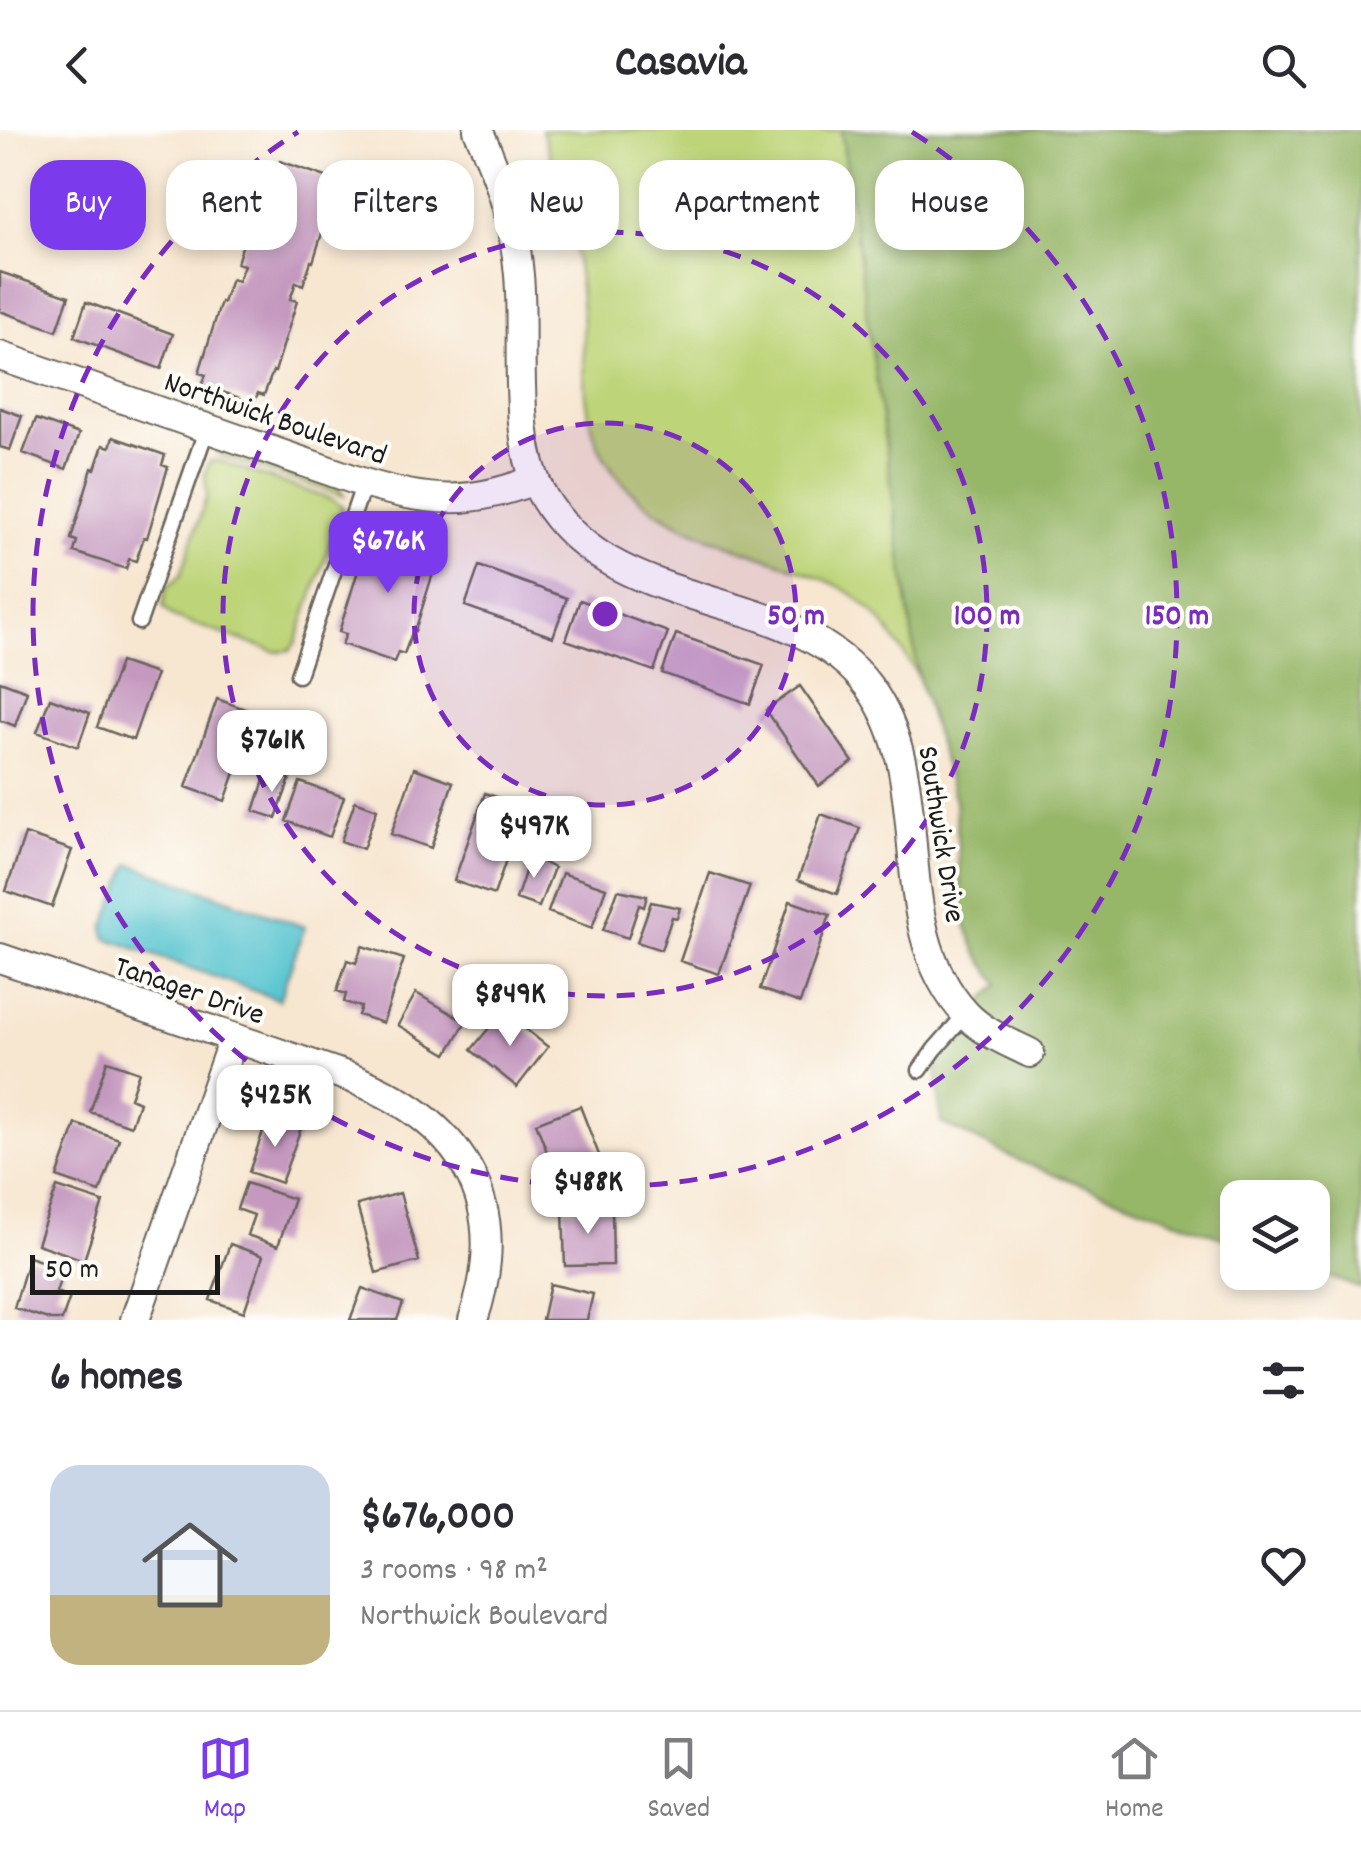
<!DOCTYPE html>
<meta charset="utf-8">
<style>
:root{--surface:#fff;--page:#f7f7f7;--text:#2b2b33;--muted:#7c7c81;--line:#e1e1e2;--accent:#7c3aed}
body{margin:0;font-family:Dekko,sans-serif;background:var(--page);color:var(--text);height:100vh;display:flex;flex-direction:column;font-size:38px;white-space:nowrap}
*{box-sizing:border-box;margin:0}
p{font-size:32px;color:var(--muted)}
.icon{flex:none;width:55px;height:55px;fill:none;stroke:currentColor;stroke-width:2;stroke-linecap:round;stroke-linejoin:round}
.map{position:relative;height:1190px;overflow:hidden}
.panel{display:flex;flex-direction:column;background:var(--surface);flex:1}
.panel>*{flex:none}
.banner{position:absolute;left:30px;top:30px;width:1302px;height:90px;display:flex;gap:20px}
.buttons{position:absolute;left:1220px;top:1050px;display:grid;gap:20px}
.buttons a{display:grid;place-items:center;width:110px;height:110px;border-radius:20px;background:var(--surface);box-shadow:0 5px 15px #0003;font-size:50px}
.scale{position:absolute;left:30px;bottom:25px;width:190px;box-sizing:border-box;padding-left:10px;border:5px solid #1c1c1c;border-top:0;font-size:28px;line-height:35px;white-space:nowrap;color:#1c1c1c;-webkit-text-stroke:8px #fdfcf7;paint-order:stroke}
.price{position:absolute;translate:-50% -85px;padding:0 22px;border-radius:20px;background:#fff;color:#222;font-size:32px;line-height:65px;filter:drop-shadow(0 2px 5px #0008)}
.price::after{content:'';position:absolute;left:50%;top:60px;width:30px;height:22px;margin-left:-15px;background:inherit;clip-path:polygon(0 0,100% 0,50% 100%)}
.price.on{background:var(--accent);color:#fff}
ul{padding:0;list-style:none}
li{display:flex;align-items:center;gap:30px;height:250px;padding:0 50px}
li+li{border-top:2px solid var(--line)}
li span{display:grid;place-items:center;flex:none;width:280px;height:200px;border-radius:30px;color:#555}
li>.icon{margin-inline-start:auto}
span .icon{width:120px;height:120px;fill:#fffc;stroke-width:1}
li b{font-size:42px}
h2{display:flex;justify-content:space-between;align-items:center;height:120px;padding:0 50px;font-size:42px}
.tag{padding:0 35px;border-radius:30px;background:var(--surface);box-shadow:0 5px 15px #0003;font-size:35px;line-height:90px}
.tag.on{background:var(--accent);color:#fff}
header{display:flex;justify-content:space-between;align-items:center;height:130px;padding:0 50px;background:var(--surface);font-size:45px;font-weight:800}
.tabs{display:flex;justify-content:space-around;align-items:center;height:140px;border-top:2px solid var(--line);background:var(--surface);font-size:28px;color:var(--muted)}
.tabs a{display:grid;justify-items:center;gap:5px}
.tabs .on{color:var(--accent)}
.map>svg:first-child{display:block}
.green{fill:#bdd478;stroke:#6c784a;stroke-width:2.5}
.forest{fill:#96b668;stroke:#596942;stroke-width:2.5}
.water{fill:#59c5d0;stroke:#3a7076;stroke-width:2.5}
.building{fill:#c498bf}
.lines{fill:none;stroke-linecap:round;stroke-linejoin:round}
.lane-casing{stroke:#69635b;stroke-width:19}
.street-casing{stroke:#69635b;stroke-width:32}
.lane{stroke:#fff;stroke-width:14}
.street{stroke:#fff;stroke-width:28}
.ring{fill:none;stroke:#7b2cbf;stroke-width:5;stroke-dasharray:18 12}
.labels{text-anchor:middle;stroke-width:8;stroke-linejoin:round;paint-order:stroke}
.street-label{font-size:30px;fill:#1c1c1c;stroke:#fdfcf7}
.centre{fill:#7b2cbf;stroke:#fdfcf7;stroke-width:5}
.ring-label{font-size:30px;text-anchor:middle;font-weight:bold;fill:#7b2cbf;stroke:#fdfcf7;stroke-width:8;stroke-linejoin:round;paint-order:stroke}
</style>
<header><svg class="icon" aria-label="back" viewBox="0 0 24 24"><path d="M15 5l-7 7 7 7"/></svg>Casavia<svg class="icon" aria-label="search" viewBox="0 0 24 24"><circle cx="10" cy="10" r="6"/><path d="M15 15l6 6"/></svg></header>
<div class="map">
<svg width="1361" height="1190" viewBox="0 0 1361 1190">
<rect width="100%" height="100%" fill="#fdfcf7"/>
<filter id="ink" filterUnits="userSpaceOnUse"><feTurbulence type="fractalNoise" baseFrequency=".01" numOctaves="2"/><feDisplacementMap in="SourceGraphic" scale="20" xChannelSelector="R" yChannelSelector="G"/><feConvolveMatrix kernelMatrix="1 2 1 2 8 2 1 2 1" color-interpolation-filters="sRGB"/></filter>
<filter id="wash" filterUnits="userSpaceOnUse"><feTurbulence type="fractalNoise" baseFrequency=".0048" numOctaves="4" result="noise"/><feDisplacementMap in="SourceGraphic" scale="40" xChannelSelector="R" yChannelSelector="G"/><feGaussianBlur stdDeviation="2.25" result="paint"/><feColorMatrix in="noise" values="0 0 0 0 0 0 0 0 0 0 0 0 0 0 0 0 0 1.4 0 .05"/><feComposite in="paint" operator="in"/></filter>
<g filter="url(#wash)">
<rect width="100%" height="100%" fill="#f7e6d0"/>
<path class="green" d="M542 0H843L918 546C897 512 876 475 838 456 761 417 652 410 604 327 581 287 585 236 583 193 581 163 577 132 572 102 567 68 552 33 542 0Z
M221 319 233 320 339 358 344 366 222 326 216 322Z
M210 331H219L333 370 343 377 296 513 290 520 275 522 173 487 163 477 166 458 181 445 207 365 205 344Z"/>
<path class="forest" d="M841 0H1361V1159L1313 1141 1312 1068H1238L1237 1113 1024 1033 941 993 935 919 999 855 977 823 962 785 955 670 918 546Z"/>
<path class="water" d="M130 734 305 797 279 870 106 808 104 798Z"/>
<g id="blocks">
<path class="building" d="M280 31 332 49 328 59 335 61 313 132 311 131 303 155 296 152 293 161 290 169 297 171 275 242 273 241 264 265 258 263 254 273 202 255 206 245 199 243 221 172 223 173 231 149 238 151 244 135 237 133 259 62 261 63 270 39 276 41Z
M0 142 69 166 57 201 0 181Z
M86 172 173 204 161 239 74 207Z
M0 278 22 286 10 320 0 317Z
M36 289 79 304 66 339 23 323Z
M113 307 165 325 162 335 168 337 147 408 144 407 136 431 129 429 126 439 74 422 77 411 71 409 92 338 95 339 103 315 110 317Z
M381 400 434 418 430 428 437 430 415 501 413 500 404 524 398 522 394 532 342 514 346 504 339 502 361 431 363 432 372 408 378 410Z
M479 436 567 468 553 507 465 476Z
M580 470 668 502 654 541 566 510Z
M676 504 764 535 750 574 662 543Z
M120 532 156 544 133 610 97 597Z
M0 551 27 561 15 596 0 590Z
M800 556 853 632 819 656 766 580Z
M50 568 90 583 78 617 37 602Z
M217 569 256 583 225 671 186 657Z
M414 638 453 652 431 718 391 704Z
M267 641 290 649 276 688 254 681Z
M300 652 344 667 330 707 286 691Z
M485 663 524 677 494 765 454 751Z
M355 671 377 679 363 719 341 711Z
M821 684 860 698 837 764 798 750Z
M25 704 72 720 52 777 6 761Z
M526 724 554 738 539 777 516 769 527 736 522 735Z
M562 743 606 758 592 798 548 782Z
M710 743 750 756 719 844 680 831Z
M618 760 647 766 644 777 639 775 628 808 603 800Z
M790 771 830 785 800 873 760 859Z
M651 772 680 778 677 788 672 787 661 820 637 812Z
M362 816 404 829 383 893 358 885 361 877 344 872 346 864 337 861 347 830 356 833Z
M416 863 466 892 447 924 398 895Z
M503 881 548 917 517 957 471 920Z
M107 931 139 942 130 968 139 972 131 996 90 982Z
M580 976 599 1025 555 1043 536 993Z
M268 987 301 998 281 1053 249 1042Z
M76 994 119 1009 100 1062 57 1047Z
M246 1053 294 1069 278 1116 247 1105 254 1085 237 1079Z
M57 1057 103 1072 84 1130 37 1114Z
M400 1063 419 1131 376 1143 357 1075Z
M612 1078 613 1135 565 1136 563 1080Z
M230 1114 263 1126 244 1182 210 1170Z
M29 1127 64 1139 56 1162 70 1167 62 1190H51L14 1178Z
M550 1154 593 1164 587 1190H542Z
M362 1158 403 1173 397 1190H350Z"/>
</g>
</g>
<g filter="url(#ink)">
<use href="#blocks" fill-opacity="0" stroke="#69635b" stroke-width="2.5"/>
<g class="lines">
<g class="lane-casing">
<path id="lane" d="M139 492 207 298
M298 545 364 353
M920 940 935 919 966 884"/>
</g>
<g class="street-casing">
<path id="street" d="M478 0C499 45 515 95 519 145 525 210 510 312 544 368 616 489 792 453 869 557 939 652 883 795 966 884 984 903 1008 912 1030 923
M0 226 364 353C429 373 471 375 534 350
M0 828 346 946C460 989 514 1069 473 1190
M135 1190 233 909"/>
</g>
<use href="#lane" class="lane"/>
<use href="#street" class="street"/>
</g>
</g>
<circle cx="605" cy="484" r="191" fill="#7b2cbf" fill-opacity=".12"/>
<g class="ring">
<circle cx="605" cy="484" r="191"/>
<circle cx="605" cy="484" r="382"/>
<path d="M912 2A572 572 0 1 1 298 2"/>
</g>
<g class="labels">
<g class="street-label">
<text transform="translate(276 287) rotate(19)" y="10">Northwick Boulevard</text>
<text transform="translate(943 704) rotate(81)" y="10">Southwick Drive</text>
<text transform="translate(190 859) rotate(19)" y="10">Tanager Drive</text>
</g>
</g>
<circle cx="605" cy="484" r="15" class="centre"/>
<g class="ring-label">
<text x="796" y="494">50 m</text>
<text x="987" y="494">100 m</text>
<text x="1177" y="494">150 m</text>
</g>
</svg>
<div class="buttons">
<a><svg class="icon" aria-label="layers" viewBox="0 0 24 24"><path d="M12 4l9 5-9 5-9-5zM3 14l9 5 9-5"/></svg></a>
</div>
<div class="scale">50 m</div>
<b class="price on" style="left:388px;top:466px">$676K</b>
<b class="price" style="left:272px;top:665px">$761K</b>
<b class="price" style="left:534px;top:751px">$497K</b>
<b class="price" style="left:510px;top:919px">$849K</b>
<b class="price" style="left:275px;top:1020px">$425K</b>
<b class="price" style="left:588px;top:1107px">$488K</b>
<div class="banner">
<a class="tag on">Buy</a>
<a class="tag">Rent</a>
<a class="tag">Filters</a>
<a class="tag">New</a>
<a class="tag">Apartment</a>
<a class="tag">House</a>
</div>
</div>
<section class="panel">
<h2>6 homes<svg class="icon" aria-label="filters" viewBox="0 0 24 24"><path d="M4 7h16M4 17h16"/><circle cx="9" cy="7" r="2"/><circle cx="15" cy="17" r="2"/></svg></h2>
<ul>
<li><span style="background:linear-gradient(#c9d6e8 65%,#c2b280 0)"><svg class="icon" aria-label="home" viewBox="0 0 24 24"><path d="M3 11l9-7 9 7M6 9v11h12V9"/></svg></span><div><b>$676,000</b><p>3 rooms · 98 m²</p><p>Northwick Boulevard</p></div><svg class="icon" aria-label="heart" viewBox="0 0 24 24"><path d="M12 20l-8-8c-3-5 5-10 8-4 3-6 11-1 8 4z"/></svg></li>
</ul>
</section>
<nav class="tabs">
<a class="on"><svg class="icon" aria-label="map" viewBox="0 0 24 24"><path d="M3 6l6-2 6 2 6-2v14l-6 2-6-2-6 2zM9 4v14M15 6v14"/></svg>Map</a>
<a><svg class="icon" aria-label="saved" viewBox="0 0 24 24"><path d="M7 4h10v16l-5-4-5 4z"/></svg>Saved</a>
<a><svg class="icon" aria-label="home" viewBox="0 0 24 24"><path d="M3 11l9-7 9 7M6 9v11h12V9"/></svg>Home</a>
</nav>
